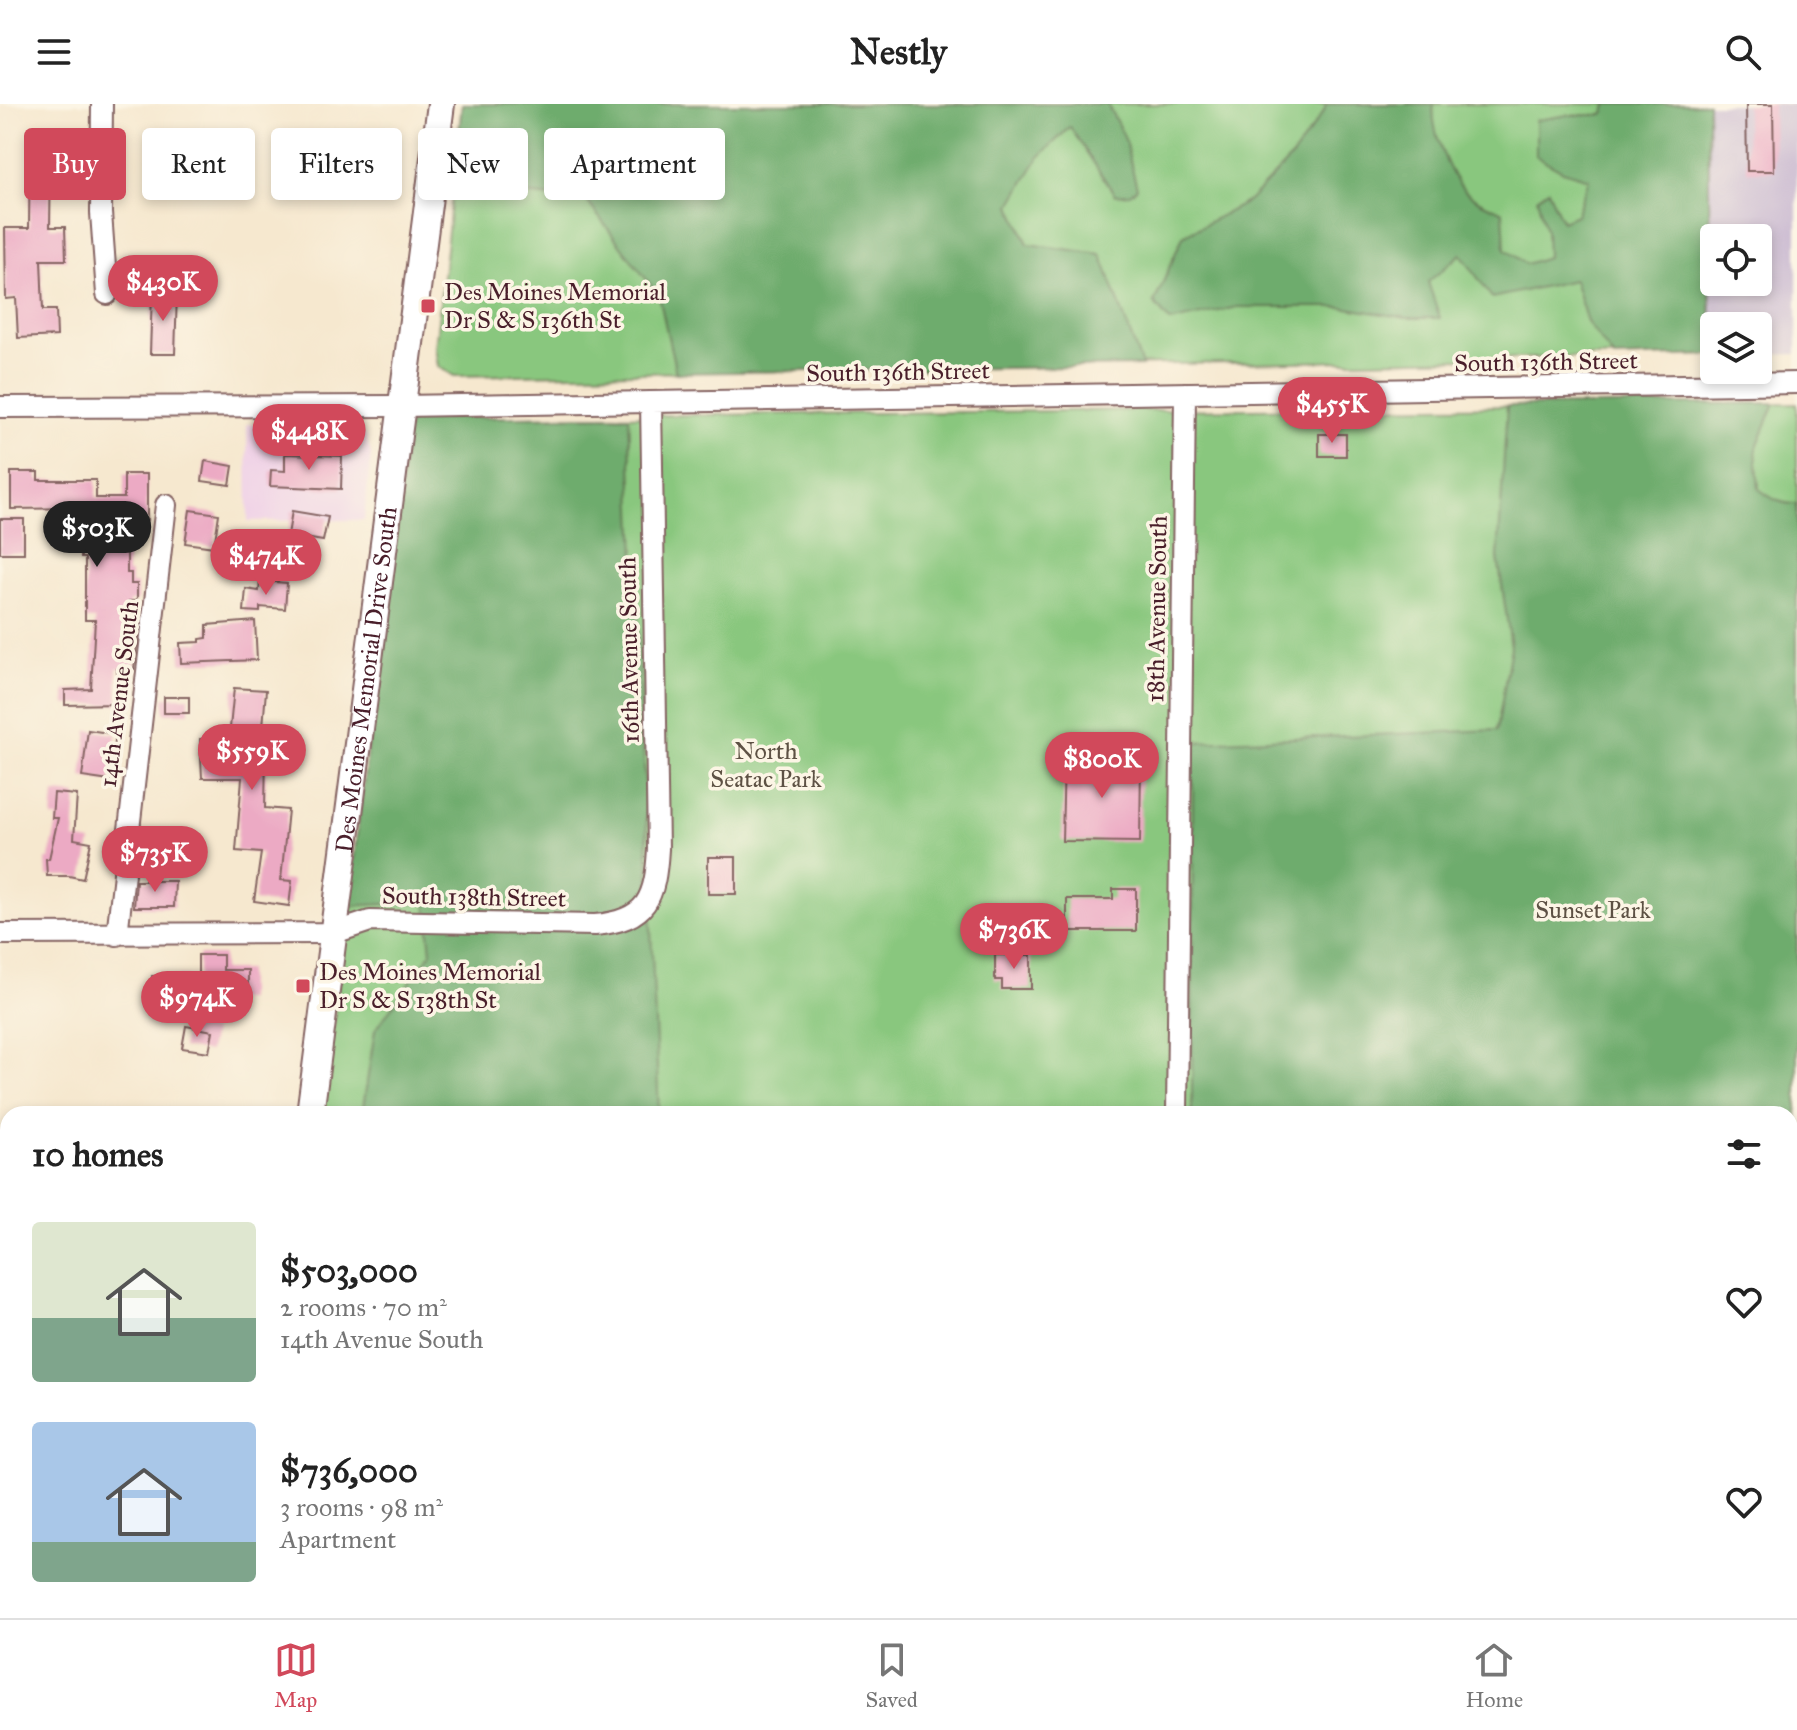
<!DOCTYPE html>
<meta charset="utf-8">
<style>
:root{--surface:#fff;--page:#f2f2f2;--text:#222;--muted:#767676;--line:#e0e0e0;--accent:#d1495b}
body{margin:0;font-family:"IM FELL Great Primer",serif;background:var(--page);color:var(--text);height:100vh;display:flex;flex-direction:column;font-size:30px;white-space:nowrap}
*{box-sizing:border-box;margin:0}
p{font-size:26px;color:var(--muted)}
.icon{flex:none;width:44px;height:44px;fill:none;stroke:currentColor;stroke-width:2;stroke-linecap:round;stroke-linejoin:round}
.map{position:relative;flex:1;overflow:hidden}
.drawer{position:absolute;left:0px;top:1002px;width:1798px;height:512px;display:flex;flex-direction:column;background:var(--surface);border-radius:24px 24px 0 0;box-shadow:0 4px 12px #0003}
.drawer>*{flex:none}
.guide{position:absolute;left:24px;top:24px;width:800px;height:72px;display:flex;gap:16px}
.tools{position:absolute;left:1700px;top:120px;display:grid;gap:16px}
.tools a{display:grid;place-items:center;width:72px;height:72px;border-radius:8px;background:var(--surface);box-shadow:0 4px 12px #0003;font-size:40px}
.price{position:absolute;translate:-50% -68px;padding:0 18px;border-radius:28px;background:var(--accent);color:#fff;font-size:26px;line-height:52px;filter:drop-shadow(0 2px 4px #0008)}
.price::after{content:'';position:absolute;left:50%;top:48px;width:24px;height:18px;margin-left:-12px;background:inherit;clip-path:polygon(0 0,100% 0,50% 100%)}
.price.selected{background:#222;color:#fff}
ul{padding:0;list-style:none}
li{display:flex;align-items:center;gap:24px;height:200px;padding:0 32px}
li span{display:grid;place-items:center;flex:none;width:224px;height:160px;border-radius:8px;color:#555}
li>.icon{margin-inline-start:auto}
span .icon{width:96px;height:96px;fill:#fffc;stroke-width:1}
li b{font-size:34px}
h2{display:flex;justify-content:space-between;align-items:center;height:96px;padding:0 32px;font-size:34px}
.tag{padding:0 28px;border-radius:8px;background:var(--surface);box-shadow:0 4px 12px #0003;font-size:28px;line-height:72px}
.tag.selected{background:var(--accent);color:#fff}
header{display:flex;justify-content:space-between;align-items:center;height:104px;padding:0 32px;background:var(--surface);font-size:36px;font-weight:700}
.tabs{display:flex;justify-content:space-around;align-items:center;height:112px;border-top:2px solid var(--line);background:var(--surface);font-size:22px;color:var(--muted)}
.tabs a{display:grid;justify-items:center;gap:4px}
.tabs .selected{color:var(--accent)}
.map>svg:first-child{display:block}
.built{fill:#efd0e7}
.industrial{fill:#cdbed3;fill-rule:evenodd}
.green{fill:#89c77e;stroke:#6a7354;stroke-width:2}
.forest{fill:#6eac6d;stroke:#5c664c;stroke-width:2}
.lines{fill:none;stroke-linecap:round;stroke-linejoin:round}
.stream{stroke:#6b9dd6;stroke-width:5}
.building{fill:#ecaac4}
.minor-casing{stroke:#866564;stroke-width:24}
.major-casing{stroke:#866564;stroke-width:30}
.minor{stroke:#fff;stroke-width:20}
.major{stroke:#fff;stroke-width:26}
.poi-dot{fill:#d1495b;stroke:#fcf5e5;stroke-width:3}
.labels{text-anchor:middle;stroke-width:7;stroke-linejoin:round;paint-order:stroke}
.poi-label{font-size:24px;fill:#4a1f2b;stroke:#fcf5e5;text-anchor:start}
.street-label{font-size:24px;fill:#4a1f2b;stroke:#fcf5e5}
.park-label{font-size:24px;fill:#5d5144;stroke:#fcf5e5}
</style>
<header><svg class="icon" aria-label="menu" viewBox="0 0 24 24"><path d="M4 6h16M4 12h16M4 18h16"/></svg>Nestly<svg class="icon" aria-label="search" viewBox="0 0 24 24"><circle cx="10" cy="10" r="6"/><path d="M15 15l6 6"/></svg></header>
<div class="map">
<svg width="1797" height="1514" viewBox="0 0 1797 1514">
<rect width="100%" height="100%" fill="#fcf5e5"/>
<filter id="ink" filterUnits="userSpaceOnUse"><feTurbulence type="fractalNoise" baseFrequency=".0125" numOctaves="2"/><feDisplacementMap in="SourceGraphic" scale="16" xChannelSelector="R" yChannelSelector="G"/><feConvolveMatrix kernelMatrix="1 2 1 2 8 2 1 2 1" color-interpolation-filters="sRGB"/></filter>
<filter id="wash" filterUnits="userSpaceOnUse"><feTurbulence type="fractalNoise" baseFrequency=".006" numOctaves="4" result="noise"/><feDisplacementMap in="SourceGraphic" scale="32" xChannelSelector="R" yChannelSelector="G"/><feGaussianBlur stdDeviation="1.8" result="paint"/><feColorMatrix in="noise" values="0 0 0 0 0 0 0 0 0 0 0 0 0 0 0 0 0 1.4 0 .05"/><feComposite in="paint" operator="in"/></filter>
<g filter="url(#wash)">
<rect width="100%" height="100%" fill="#f6e8cf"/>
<path class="built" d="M247 320 350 322 362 328 366 332 371 350 364 416 248 417Z"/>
<path class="industrial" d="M1708 0H1797V250L1758 251V222H1714V251H1711ZM1714 134H1758V178H1714Z
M0 1407H8V1506H209V1514H0Z"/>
<path class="green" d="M462 0H1708L1711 251 454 272 438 262 435 244Z
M1797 299V635L1205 1010H322L409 314Z
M260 1506H1723V1514H259Z"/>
<path class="forest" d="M462 0H1107L1124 32 1137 84 1130 90 1115 91 1070 23 1039 53 1011 101 1028 140 1101 150 1142 262 676 269 659 192 586 96 521 90 457 49Z
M1326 0H1434C1430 23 1448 70 1465 87 1473 96 1491 102 1503 108L1505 145 1526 160 1547 153 1546 127 1537 94 1548 86 1562 117 1576 111 1589 75 1563 67 1536 52V16L1568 11H1603L1608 0H1708L1711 251 1614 254 1587 218 1574 176 1492 194 1461 150 1428 178 1440 214H1406L1341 203H1237L1170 218 1154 199 1183 132 1249 97 1292 53 1324 7Z
M1775 299 1756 345 1759 385C1772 395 1780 400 1797 400V1514H1723V1506H1790V1010H1192L1193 638 1497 626 1511 543 1498 454 1507 302Z
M629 312 659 1010H362L375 926 431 849 426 798 348 802 409 314Z
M321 1506H1175V1514H319Z"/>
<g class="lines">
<path class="stream" d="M1790 1025 1797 1024
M985 1514 989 1506"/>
</g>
<g id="blocks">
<path class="building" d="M1746 0H1773L1774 67H1747Z
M30 38H48V56H51L50 123H65L66 156H41L43 206H56L57 232 18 234 16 194 6 195 5 124H29Z
M152 188 177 189 175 250H150Z
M1319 330H1346V352H1319Z
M285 350 342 352 341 385 270 382 271 366 285 367Z
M205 357 233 362 230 381 202 377Z
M11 368H38V376H96V394H124V370H147V416H127V469H131V480H137V497H129V526H139L134 565 117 564 118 600 65 601V586L91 585 95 516H85V454H81V404L11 405Z
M190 406 219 410 214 443 185 439Z
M292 407 328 413 323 437 288 431Z
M0 415H24V449H0Z
M260 477 287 479 285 505 260 503V508L244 507 246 485 259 487Z
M255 517 257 556 181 559 180 539 200 538V535L207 534V521Z
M234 584 266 586 261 648H266L265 704 288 706 281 776 292 777 289 802 254 797 261 749 236 747 242 674H202L200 635 229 634Z
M164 593H189V609H164Z
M88 626 116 630 110 677 82 673Z
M1064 653 1141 655 1140 738 1062 737Z
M54 689 77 691 74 735 91 738 83 775 69 772H47L46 755H49L58 714H52Z
M708 753H736V790H708Z
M136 777H175L174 803H134Z
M1113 785H1136V827H1067V795H1113Z
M198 851H223V866H248V896H220V886H186V909H165V893L152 892V872L198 873Z
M995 851H1031V885H1002V876H995Z
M186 922 213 927 209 948 182 944Z"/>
</g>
</g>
<g filter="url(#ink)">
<use href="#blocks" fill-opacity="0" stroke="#866564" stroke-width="2"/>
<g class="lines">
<g class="minor-casing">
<path id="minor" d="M102 0 101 109 107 190
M0 303 402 302 1797 279
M0 830 334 829 370 817 595 821C648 816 655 794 658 745L651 298
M117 831 166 401
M1177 1010 1185 289
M0 1384H8"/>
</g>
<g class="major-casing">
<g id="major">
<path id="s1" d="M310 1010 441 0"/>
<path d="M245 1514 246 1506"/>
</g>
</g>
<use href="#minor" class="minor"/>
<use href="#major" class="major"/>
</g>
</g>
<g class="poi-dot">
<rect x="420" y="194" width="16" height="16" rx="4"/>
<rect x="295" y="874" width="16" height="16" rx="4"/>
</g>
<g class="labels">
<g class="poi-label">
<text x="444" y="196">Des Moines Memorial<tspan x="444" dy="28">Dr S &amp; S 136th St</tspan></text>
<text x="319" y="876">Des Moines Memorial<tspan x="319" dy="28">Dr S &amp; S 138th St</tspan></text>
</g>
<g class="street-label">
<text transform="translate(1546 258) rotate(-1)" y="8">South 136th Street</text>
<text transform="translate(898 268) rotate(-1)" y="8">South 136th Street</text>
<text transform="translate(1157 505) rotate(-89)" y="8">18th Avenue South</text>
<text transform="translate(629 546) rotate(-91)" y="8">16th Avenue South</text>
<text dy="8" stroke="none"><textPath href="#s1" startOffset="438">Des Moines Memorial Drive South</textPath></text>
<text transform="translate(119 590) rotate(-83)" y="8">14th Avenue South</text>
<text transform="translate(474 793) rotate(1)" y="8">South 138th Street</text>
</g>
<g class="park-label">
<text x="766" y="655">North<tspan x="766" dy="28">Seatac Park</tspan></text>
<text x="1593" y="814">Sunset Park</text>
</g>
</g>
</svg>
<div class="tools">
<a><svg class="icon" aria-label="locate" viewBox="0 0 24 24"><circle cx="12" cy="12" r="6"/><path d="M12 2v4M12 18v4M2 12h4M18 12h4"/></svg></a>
<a><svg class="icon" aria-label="layers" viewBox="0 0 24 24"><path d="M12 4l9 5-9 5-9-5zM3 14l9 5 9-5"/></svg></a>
</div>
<b class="price" style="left:163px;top:219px">$430K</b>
<b class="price" style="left:1332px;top:341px">$455K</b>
<b class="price" style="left:309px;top:368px">$448K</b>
<b class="price selected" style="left:97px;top:465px">$503K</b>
<b class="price" style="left:266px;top:493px">$474K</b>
<b class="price" style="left:252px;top:688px">$559K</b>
<b class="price" style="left:1102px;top:696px">$800K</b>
<b class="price" style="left:155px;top:790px">$735K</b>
<b class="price" style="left:1014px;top:867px">$736K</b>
<b class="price" style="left:197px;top:935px">$974K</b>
<div class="guide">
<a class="tag selected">Buy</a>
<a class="tag">Rent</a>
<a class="tag">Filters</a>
<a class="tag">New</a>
<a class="tag">Apartment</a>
</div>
<section class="drawer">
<h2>10 homes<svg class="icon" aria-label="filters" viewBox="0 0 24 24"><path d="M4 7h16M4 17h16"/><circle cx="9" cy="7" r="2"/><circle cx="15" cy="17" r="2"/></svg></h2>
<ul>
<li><span style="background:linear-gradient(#dfe7d0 60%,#7fa58c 0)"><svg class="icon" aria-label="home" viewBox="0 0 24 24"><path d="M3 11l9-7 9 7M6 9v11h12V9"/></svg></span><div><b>$503,000</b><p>2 rooms · 70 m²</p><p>14th Avenue South</p></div><svg class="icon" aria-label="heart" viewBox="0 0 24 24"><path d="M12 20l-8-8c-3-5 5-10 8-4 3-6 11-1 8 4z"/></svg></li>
<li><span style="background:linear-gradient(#a9c7e8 75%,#7fa58c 0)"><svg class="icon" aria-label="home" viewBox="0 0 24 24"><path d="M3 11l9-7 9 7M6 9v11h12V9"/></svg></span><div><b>$736,000</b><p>3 rooms · 98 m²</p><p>Apartment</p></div><svg class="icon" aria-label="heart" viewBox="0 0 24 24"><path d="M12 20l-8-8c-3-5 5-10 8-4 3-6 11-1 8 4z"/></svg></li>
</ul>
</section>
</div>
<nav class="tabs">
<a class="selected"><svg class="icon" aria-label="map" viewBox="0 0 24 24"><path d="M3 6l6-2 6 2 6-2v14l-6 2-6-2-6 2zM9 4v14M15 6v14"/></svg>Map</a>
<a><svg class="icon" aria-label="saved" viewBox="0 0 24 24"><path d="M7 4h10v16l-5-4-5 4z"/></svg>Saved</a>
<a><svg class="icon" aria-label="home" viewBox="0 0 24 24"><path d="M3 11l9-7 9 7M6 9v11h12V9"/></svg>Home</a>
</nav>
